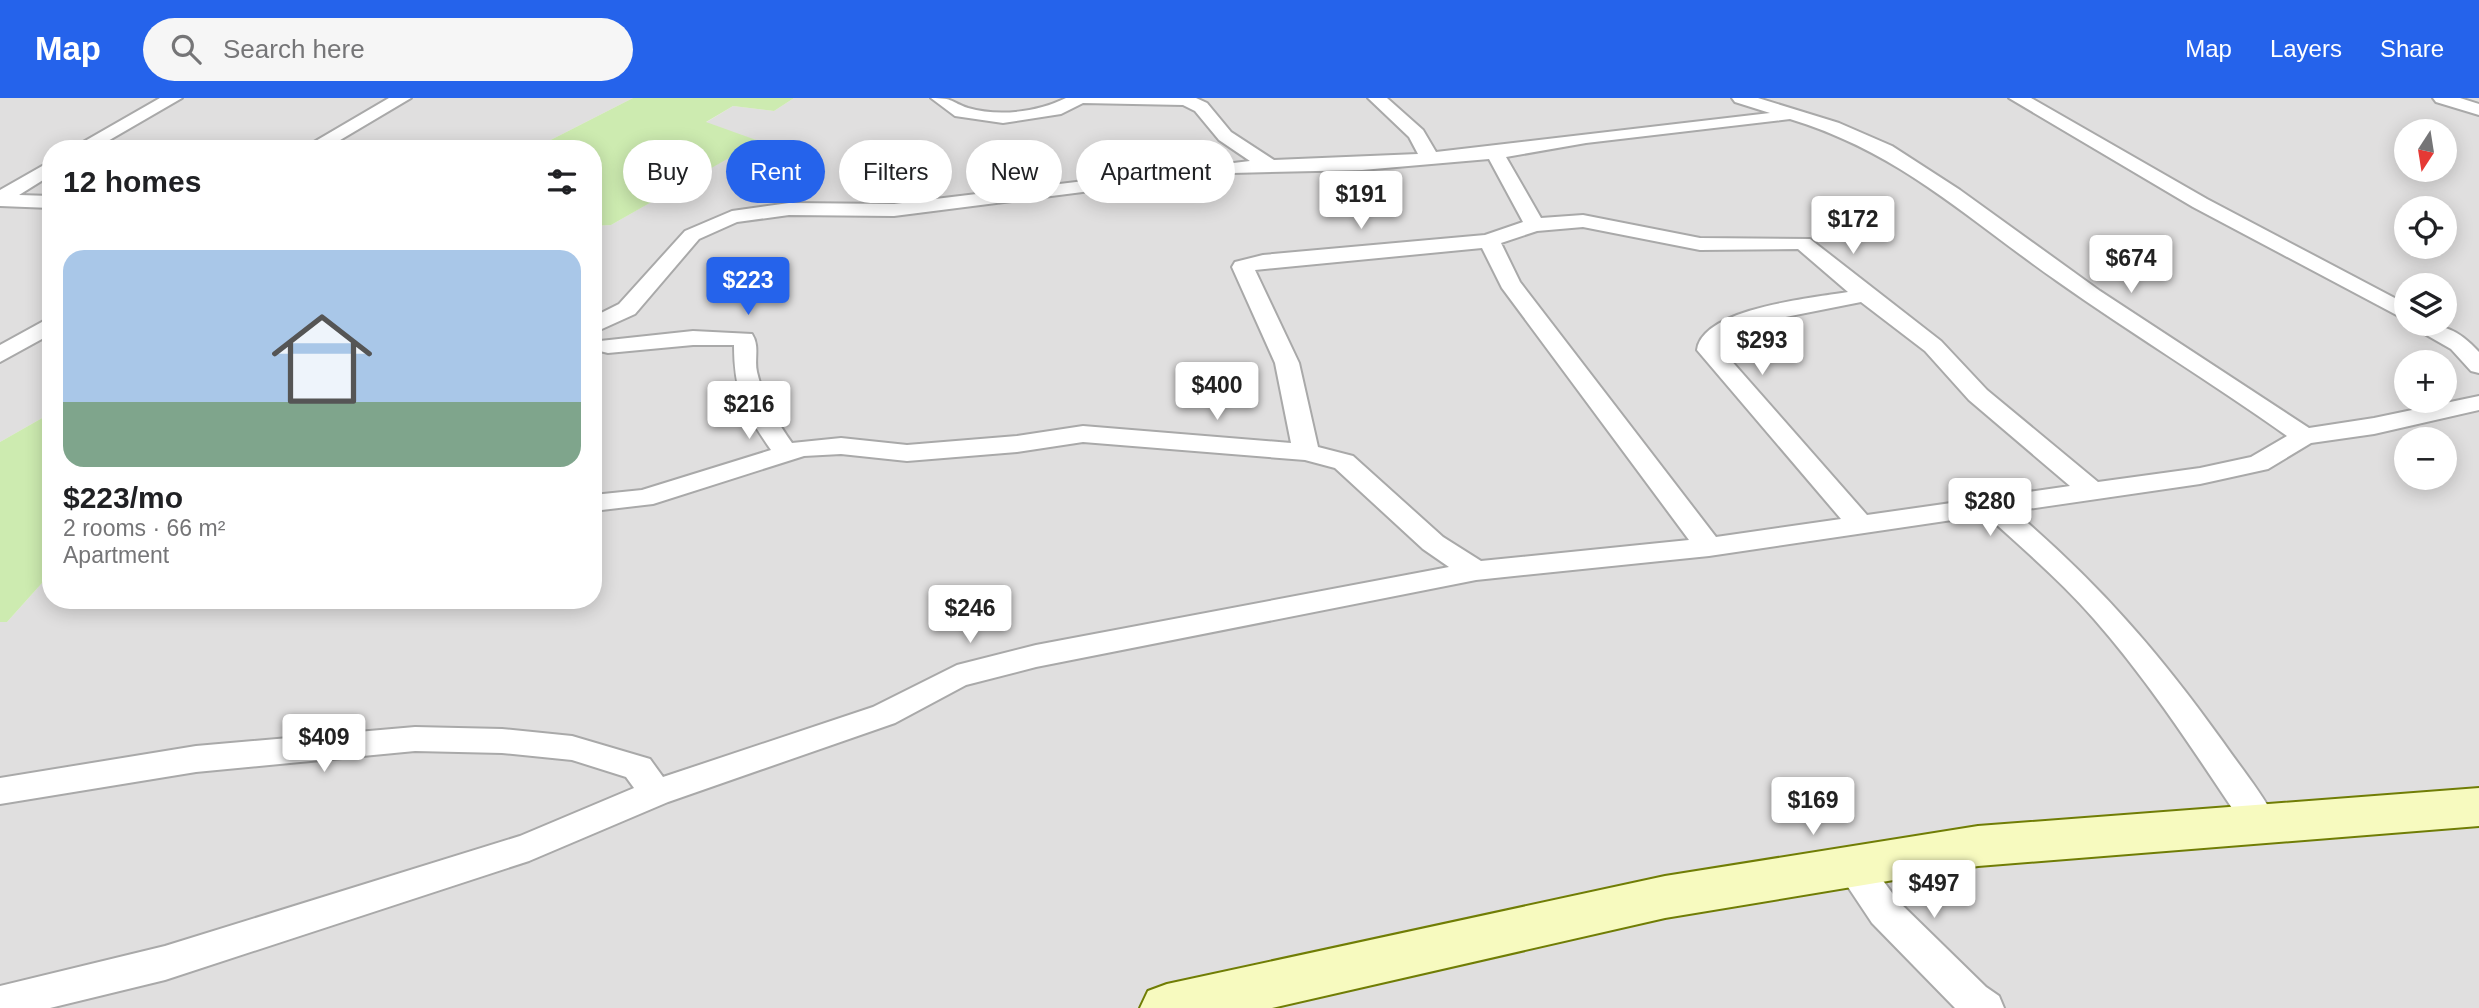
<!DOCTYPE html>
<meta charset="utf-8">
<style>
:root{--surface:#fff;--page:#f6f6f6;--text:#202124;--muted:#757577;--line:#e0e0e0;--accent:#2563eb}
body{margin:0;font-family:Helvetica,sans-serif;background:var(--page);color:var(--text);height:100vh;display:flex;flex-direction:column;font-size:26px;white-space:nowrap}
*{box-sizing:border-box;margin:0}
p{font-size:23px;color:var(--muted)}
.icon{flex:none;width:38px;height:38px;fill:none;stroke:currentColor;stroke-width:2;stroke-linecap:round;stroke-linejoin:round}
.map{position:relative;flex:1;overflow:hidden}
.drawer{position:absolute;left:42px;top:42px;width:560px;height:469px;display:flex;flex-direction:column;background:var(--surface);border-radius:28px;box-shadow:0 4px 18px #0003}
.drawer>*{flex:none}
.top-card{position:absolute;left:623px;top:42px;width:665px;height:63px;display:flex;gap:14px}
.needle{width:46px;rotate:192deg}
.tools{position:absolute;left:2394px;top:21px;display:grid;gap:14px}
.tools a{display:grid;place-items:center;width:63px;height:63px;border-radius:50%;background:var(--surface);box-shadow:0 4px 18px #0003;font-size:35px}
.price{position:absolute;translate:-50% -60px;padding:0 16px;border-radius:7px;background:#fff;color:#222;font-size:23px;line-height:46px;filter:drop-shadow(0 2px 4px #0008)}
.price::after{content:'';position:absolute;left:50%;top:42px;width:21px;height:16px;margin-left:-10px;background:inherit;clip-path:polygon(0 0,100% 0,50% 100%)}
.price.on{background:var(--accent);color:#fff}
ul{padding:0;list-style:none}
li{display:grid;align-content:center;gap:14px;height:371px;padding:0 21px}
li+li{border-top:2px solid var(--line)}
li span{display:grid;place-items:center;height:217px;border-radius:21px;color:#555}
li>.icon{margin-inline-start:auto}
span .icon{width:126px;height:126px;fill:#fffc;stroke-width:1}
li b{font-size:30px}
h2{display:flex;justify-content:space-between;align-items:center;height:84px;padding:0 21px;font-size:30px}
.tag{padding:0 24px;border-radius:32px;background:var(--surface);box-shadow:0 4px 18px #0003;font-size:24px;line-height:63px}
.tag.on{background:var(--accent);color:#fff}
header{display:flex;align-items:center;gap:42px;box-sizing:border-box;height:98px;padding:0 35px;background:var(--accent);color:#fff}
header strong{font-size:33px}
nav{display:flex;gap:38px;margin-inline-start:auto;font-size:24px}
.search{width:490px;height:63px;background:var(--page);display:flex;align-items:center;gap:18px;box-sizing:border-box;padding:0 24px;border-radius:38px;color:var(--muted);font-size:26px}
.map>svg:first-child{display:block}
.residential{fill:#e0dfdf;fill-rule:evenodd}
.grass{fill:#cdebb0}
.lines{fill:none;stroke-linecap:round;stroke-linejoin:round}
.street-casing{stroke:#a9a9a9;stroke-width:4}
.secondary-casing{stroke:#707d05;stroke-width:4}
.street{fill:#fff;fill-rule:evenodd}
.secondary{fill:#f7fabf;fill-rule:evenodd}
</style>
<header>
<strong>Map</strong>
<div class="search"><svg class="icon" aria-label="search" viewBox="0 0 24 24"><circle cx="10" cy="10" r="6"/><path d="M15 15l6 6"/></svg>Search here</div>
<nav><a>Map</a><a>Layers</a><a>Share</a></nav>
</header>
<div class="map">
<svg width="2479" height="910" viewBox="0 0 2479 910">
<rect width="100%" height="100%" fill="#f2efe9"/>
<path class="residential" d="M0 0H633L533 51H51V315L0 344Z
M794 0H2479V910H0V524H7L51 475V502H593V128L611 127 758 43 705 25 733 8 774 13ZM2406 33H2445V72H2406ZM2406 110H2445V149H2406ZM2406 187H2445V226H2406ZM2406 264H2445V303H2406ZM2406 341H2445V380H2406Z"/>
<path class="grass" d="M633 0H794L774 13 733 8 706 24 759 43 611 127 593 128V51H533Z
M51 315V475L7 524H0V344Z"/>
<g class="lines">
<g class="street-casing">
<path id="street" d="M160 0H182L94 51H71Z
M389 0H411L325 51H302Z
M931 0C955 0 950 4 968 10 999 19 1038 14 1066 0H1196L1207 5 1231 34 1274 62 1418 56 1409 39 1368 0H1387L1423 32 1436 54 1770 15 1735 4 1732 0H1758L1839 25 1892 48 1960 92 2100 193 2309 330 2374 320 2479 298V312L2374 336 2311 345 2268 371 2200 386 2014 413C2099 486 2158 553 2223 644 2241 670 2263 696 2277 724L2272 734 2260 738 2248 734C2199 661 2152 587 2094 521 2061 483 2023 451 1986 417L1709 458 1476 482 1036 569 966 587 895 625 668 704 529 763 165 882 50 910H0V888L165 848 520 738 634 690 626 679 572 662 502 655 415 653 196 674 0 706V680L196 648 415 629 502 631 572 638 650 661 663 679 873 609 957 567 1036 547 1449 469 1423 451 1335 370 1305 362 1083 344 1017 354 907 363 841 356 804 358 653 406 593 413V397L642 392 771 352C744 313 734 294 734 247H693L608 255 600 253 596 248 600 243 693 233 752 236C760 248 754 261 757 274 763 300 777 324 792 345L841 340 907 347 1017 338 1083 328 1291 345 1275 265 1232 169 1235 164 1263 157 1485 137 1523 124 1489 61 1362 72 1232 75 894 118 789 117 737 124 699 141 635 216 593 235V219L619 206 685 133 732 113 789 105 894 106 1250 63 1219 42 1195 13 1183 7 1083 5 1061 16 1003 25 955 18ZM1790 21C1901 55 1965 119 2057 183 2132 236 2211 284 2287 338L2251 359 2200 370 2098 384 1987 292 1941 243 1810 141 1700 140 1583 117 1541 120 1506 59 1586 45ZM1583 129 1700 152 1798 151 1848 194C1813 200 1702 210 1697 252L1841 421 1716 439 1520 184 1501 145 1537 133ZM1482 150 1502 190 1689 442 1481 463 1443 439 1353 358 1318 349 1299 265 1255 172ZM1861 204 1925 253 1969 302 2070 388 1867 417 1721 251 1724 240 1770 222Z
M2009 0H2031L2207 101 2406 206V222L2193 109Z
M2433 0H2460L2479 6V17L2436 4Z
M51 63V77L19 97 51 98V110L0 108V92Z
M51 219V236L0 264V247Z
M2413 226C2443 226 2458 231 2479 254V275L2471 273 2451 251 2416 231Z
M1852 753 1865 758 1898 803 1986 889 1999 898 2004 910H1955L1872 825 1834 768 1839 758Z"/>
</g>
<g class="secondary-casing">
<path id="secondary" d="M2479 690V728L1978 768 1665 820 1272 910H1140L1148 893 1167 886 1665 778 1978 728Z"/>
</g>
<use href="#street" class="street"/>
<use href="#secondary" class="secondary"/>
</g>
</svg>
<div class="tools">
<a><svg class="needle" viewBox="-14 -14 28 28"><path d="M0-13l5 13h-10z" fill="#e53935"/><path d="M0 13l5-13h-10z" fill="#757577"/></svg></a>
<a><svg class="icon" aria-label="locate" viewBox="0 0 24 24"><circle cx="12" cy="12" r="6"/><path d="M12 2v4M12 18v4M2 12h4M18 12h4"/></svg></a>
<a><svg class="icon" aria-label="layers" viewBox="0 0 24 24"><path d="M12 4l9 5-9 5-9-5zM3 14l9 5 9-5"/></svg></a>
<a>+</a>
<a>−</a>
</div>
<b class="price" style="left:1361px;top:133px">$191</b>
<b class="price" style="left:1853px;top:158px">$172</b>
<b class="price" style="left:2131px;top:197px">$674</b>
<b class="price on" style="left:748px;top:219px">$223</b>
<b class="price" style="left:1762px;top:279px">$293</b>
<b class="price" style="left:1217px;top:324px">$400</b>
<b class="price" style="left:749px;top:343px">$216</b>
<b class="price" style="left:1990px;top:440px">$280</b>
<b class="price" style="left:970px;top:547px">$246</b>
<b class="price" style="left:324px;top:676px">$409</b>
<b class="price" style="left:1813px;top:739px">$169</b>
<b class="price" style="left:1934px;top:822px">$497</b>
<div class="top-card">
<a class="tag">Buy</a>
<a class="tag on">Rent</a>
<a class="tag">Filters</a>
<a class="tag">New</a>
<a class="tag">Apartment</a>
</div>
<section class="drawer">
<h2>12 homes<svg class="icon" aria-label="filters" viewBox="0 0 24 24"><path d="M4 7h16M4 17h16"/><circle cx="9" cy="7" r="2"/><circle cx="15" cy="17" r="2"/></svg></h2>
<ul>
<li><span style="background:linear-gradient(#a9c7e8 70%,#7fa58c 0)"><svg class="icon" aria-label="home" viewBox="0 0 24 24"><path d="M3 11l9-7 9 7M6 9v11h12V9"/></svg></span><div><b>$223/mo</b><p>2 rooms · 66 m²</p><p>Apartment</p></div></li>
</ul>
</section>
</div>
